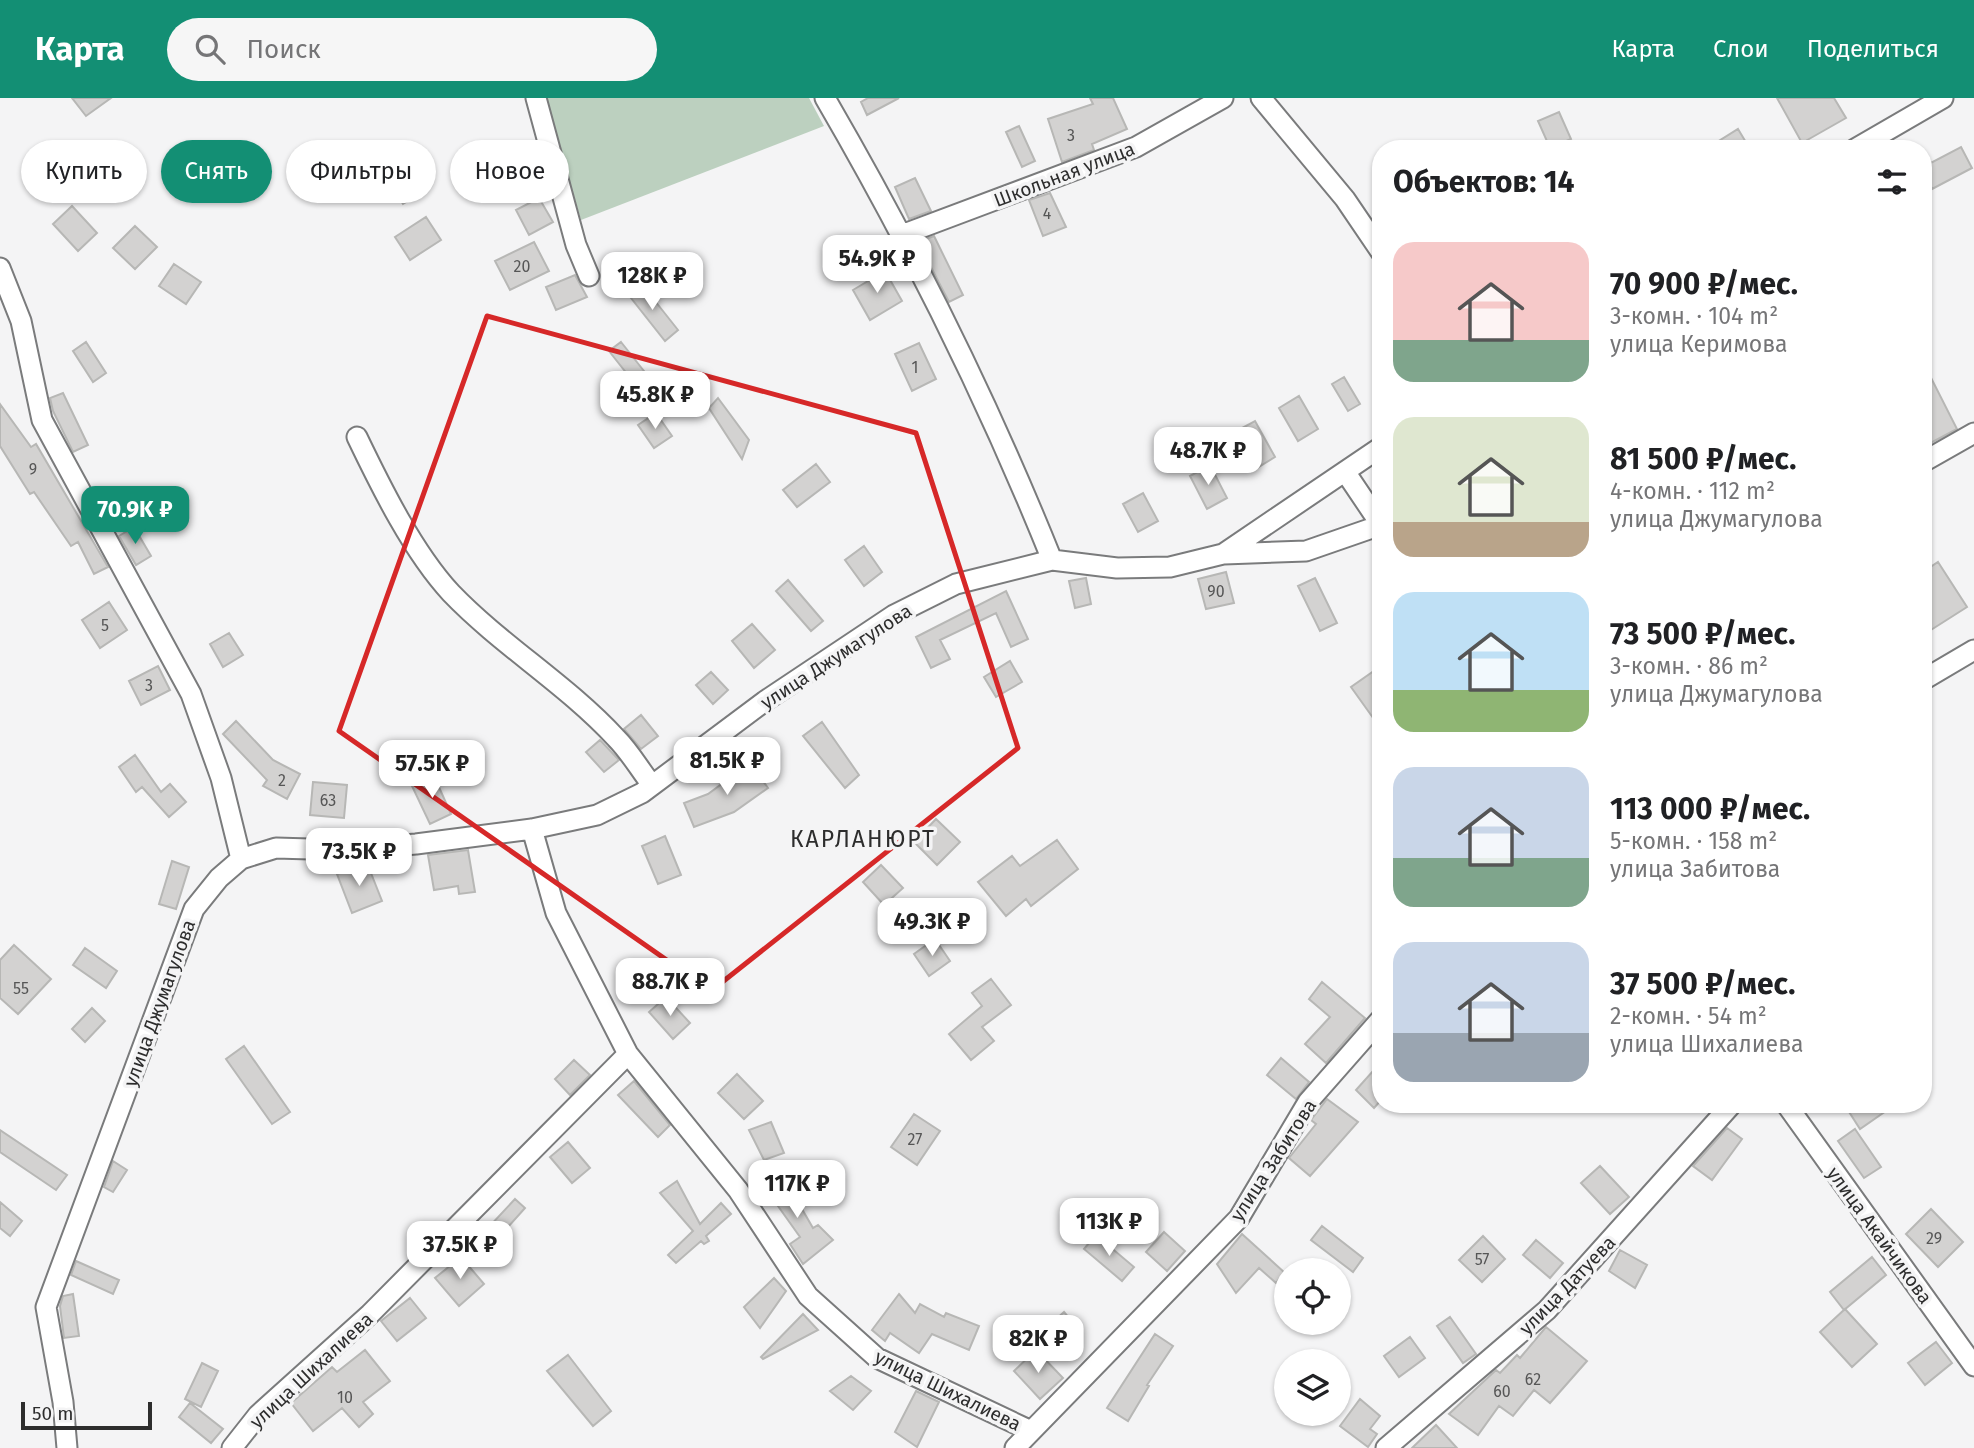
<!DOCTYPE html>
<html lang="ru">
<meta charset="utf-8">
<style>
:root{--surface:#fff;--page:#f6f6f6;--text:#202124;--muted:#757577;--accent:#138f74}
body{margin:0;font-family:"Fira Sans",sans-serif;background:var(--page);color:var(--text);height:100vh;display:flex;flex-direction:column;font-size:26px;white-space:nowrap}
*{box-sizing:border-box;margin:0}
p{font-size:23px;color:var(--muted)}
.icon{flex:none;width:38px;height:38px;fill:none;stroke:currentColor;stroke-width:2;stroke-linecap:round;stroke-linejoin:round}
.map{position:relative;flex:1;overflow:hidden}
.sheet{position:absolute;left:1372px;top:42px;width:560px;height:973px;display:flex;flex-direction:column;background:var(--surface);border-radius:28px;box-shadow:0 2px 5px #0004}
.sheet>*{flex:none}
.banner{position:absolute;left:21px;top:42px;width:665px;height:63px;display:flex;gap:14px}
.fabs{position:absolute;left:1274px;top:1160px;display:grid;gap:14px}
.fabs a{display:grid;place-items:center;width:77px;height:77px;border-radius:50%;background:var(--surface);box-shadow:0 2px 5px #0004;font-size:35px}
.scale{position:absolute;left:21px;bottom:18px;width:131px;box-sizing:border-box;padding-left:7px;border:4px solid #2d2d2d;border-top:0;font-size:19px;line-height:24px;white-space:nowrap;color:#2d2d2d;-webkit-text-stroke:5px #f4f4f5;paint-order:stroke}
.price{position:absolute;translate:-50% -60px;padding:0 16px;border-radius:14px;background:#fff;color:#222;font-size:23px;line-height:46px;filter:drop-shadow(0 2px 4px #0008)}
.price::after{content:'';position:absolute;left:50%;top:42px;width:21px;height:16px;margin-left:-10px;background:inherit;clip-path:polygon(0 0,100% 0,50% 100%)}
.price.active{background:var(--accent);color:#fff}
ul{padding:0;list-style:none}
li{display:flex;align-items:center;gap:21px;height:175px;padding:0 21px}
li span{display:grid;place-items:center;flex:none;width:196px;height:140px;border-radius:21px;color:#555}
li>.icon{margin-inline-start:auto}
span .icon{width:84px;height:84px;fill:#fffc;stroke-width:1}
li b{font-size:30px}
h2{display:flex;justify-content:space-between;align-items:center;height:84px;padding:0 21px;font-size:30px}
.chip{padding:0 24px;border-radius:32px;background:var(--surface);box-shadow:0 2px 5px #0004;font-size:24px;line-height:63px}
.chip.active{background:var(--accent);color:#fff}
header{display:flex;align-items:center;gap:42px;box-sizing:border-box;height:98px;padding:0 35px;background:var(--accent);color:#fff}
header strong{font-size:33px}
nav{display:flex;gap:38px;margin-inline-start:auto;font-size:24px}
.search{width:490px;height:63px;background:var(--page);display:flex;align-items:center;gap:18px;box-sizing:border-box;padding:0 24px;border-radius:38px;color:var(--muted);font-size:26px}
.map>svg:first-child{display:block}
.green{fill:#bcd0bf}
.building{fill:#d3d2d1;stroke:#b7b7b5;stroke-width:2}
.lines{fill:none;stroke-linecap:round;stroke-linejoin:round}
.minor-casing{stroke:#7a7b7c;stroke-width:23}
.minor{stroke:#fff;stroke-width:19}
.marked{fill:none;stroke:#d62828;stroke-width:5;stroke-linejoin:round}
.labels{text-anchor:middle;stroke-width:7;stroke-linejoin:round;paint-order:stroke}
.number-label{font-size:16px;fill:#565656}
.street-label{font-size:19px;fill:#2d2d2d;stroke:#f4f4f5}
.quarter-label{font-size:23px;letter-spacing:2px;fill:#2d2d2d;stroke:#f4f4f5}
</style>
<header>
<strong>Карта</strong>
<div class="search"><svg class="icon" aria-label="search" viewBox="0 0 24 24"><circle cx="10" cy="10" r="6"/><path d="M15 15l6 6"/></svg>Поиск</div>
<nav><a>Карта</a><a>Слои</a><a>Поделиться</a></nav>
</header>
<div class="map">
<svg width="1974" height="1350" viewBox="0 0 1974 1350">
<rect width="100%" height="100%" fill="#f4f4f5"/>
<path class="green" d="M545 0H809L824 28 581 122Z"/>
<path class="building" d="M72 0H111L86 18Z
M868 0H899L867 17 861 4Z
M1090 0H1113L1127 31 1092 46 1094 52 1062 64 1048 21 1093 6Z
M1777 0H1834L1846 20 1802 45Z
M1559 14 1571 41 1550 50 1538 23Z
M1019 28 1035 63 1022 69 1006 34Z
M1738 31 1750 51H1706Z
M531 46 539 59 523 68 516 55Z
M1961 49 1972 70 1932 91 1923 69Z
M401 74 416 98 403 106 388 82Z
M915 80 931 113 909 121 895 89Z
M1050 95 1066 129 1043 138 1029 102Z
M539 100 553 124 529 137 516 112Z
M72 108 97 135 78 153 53 126Z
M426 119 441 142 410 162 395 139Z
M135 128 157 149 135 171 113 150Z
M934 138 963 197 949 204 918 144Z
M534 144 549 173 510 192 495 163Z
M174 166 201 184 186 206 159 188Z
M885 173 902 203 870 222 853 192Z
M575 177 587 199 556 212 546 189Z
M640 184 678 232 665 243 627 195Z
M86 244 106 275 93 284 73 253Z
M621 244 659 292 647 301 609 253Z
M919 245 936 281 912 293 895 256Z
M1923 264 1957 331 1923 349Z
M1344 279 1360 306 1348 313 1332 286Z
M63 295 88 347 73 354 53 313 50 300Z
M1299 298 1318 331 1298 343 1279 310Z
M718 300 749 342 742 361 709 310Z
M0 306 31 349 36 346 108 469 94 476 78 444 71 448 34 394 30 396 0 348Z
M656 315 672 338 654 350 638 327Z
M1255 323 1275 359 1252 373 1231 336Z
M816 366 830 384 797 409 783 392Z
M1210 367 1227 400 1207 411 1190 378Z
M1143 395 1158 423 1138 434 1123 406Z
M134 429 151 458 136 467 119 438Z
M864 448 882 474 864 488 845 462Z
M1938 464 1967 509 1923 537V474Z
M1226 474 1234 505 1206 511 1198 481Z
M1086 480 1091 506 1075 510 1069 483Z
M1315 480 1337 525 1320 533 1298 488Z
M788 482 823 523 811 533 776 493Z
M1006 493 1028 541 1011 549 996 515 940 542 950 561 931 570 916 539Z
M109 504 127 532 100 550 82 522Z
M752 526 775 552 754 570 732 543Z
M229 535 243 557 223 569 210 546Z
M1010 563 1022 584 996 599 984 579Z
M158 568 170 592 141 607 129 583Z
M1381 568V631L1351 589Z
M711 574 728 592 713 606 696 587Z
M641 617 658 638 641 651 624 631Z
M236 623 273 662 300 676 287 701 263 688 267 682 223 636Z
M822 624 859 677 845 690 803 638Z
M600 642 619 662 604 674 586 654Z
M135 657 161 694 170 686 186 704 169 719 142 689 136 694 119 669Z
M750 665 768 690 734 714 694 729 684 705 708 696Z
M434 678 451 716 430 726 412 688Z
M313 684 347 687 344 720 310 717Z
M936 721 960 744 937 767 914 744Z
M665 738 681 777 658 786 642 748Z
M1057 742 1078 771 1031 808 1026 801 1006 818 978 784 1012 758 1020 768Z
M468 752 475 794 459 796 458 788 434 792 428 757Z
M172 763 189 769 176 811 159 806Z
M367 765 382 803 352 815 337 776Z
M881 767 903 790 884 807 863 784Z
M935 841 950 863 929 878 914 856Z
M14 847 51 881 18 916 0 900V862Z
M85 850 117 873 106 890 73 867Z
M991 881 1011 907 982 929 994 943 971 962 949 936 982 908 972 895Z
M1322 884 1365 920 1326 965 1305 946 1330 919 1309 901Z
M666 899 690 925 673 941 649 914Z
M92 910 105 923 85 944 72 931Z
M244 948 290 1014 272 1026 226 961Z
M1281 960 1309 984 1296 1001 1267 977Z
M574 962 590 977 570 997 555 981Z
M1381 964V1002L1374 1010 1356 992Z
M737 976 763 1003 744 1021 718 995Z
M634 983 670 1027 658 1039 618 997Z
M1327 1001 1358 1024 1310 1078 1289 1060 1316 1026 1311 1022Z
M1844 1006H1896L1860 1031Z
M914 1016 940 1033 917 1067 891 1049Z
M771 1024 784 1055 764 1062 749 1032Z
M1727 1030 1742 1041 1712 1082 1693 1068Z
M1855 1031 1881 1069 1864 1080 1838 1043Z
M0 1032 67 1077 56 1092 0 1054Z
M568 1044 590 1070 572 1085 550 1059Z
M113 1063 127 1072 113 1094 104 1089Z
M1600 1068 1629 1099 1610 1116 1581 1085Z
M780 1073 813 1130 818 1127 833 1142 803 1166 790 1146 800 1139 763 1087Z
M677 1083 700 1126 721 1105 731 1116 706 1138 709 1143 704 1146 701 1143 676 1165 668 1157 693 1133 660 1095Z
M515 1101 525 1110 499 1139 488 1130Z
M0 1104 22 1123 10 1138 0 1130Z
M1931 1111 1963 1144 1938 1169 1906 1136Z
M1322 1128 1363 1160 1353 1174 1311 1142Z
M1164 1134 1185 1153 1167 1173 1146 1154Z
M1242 1136 1285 1175 1276 1185 1259 1170 1236 1195 1217 1166Z
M1096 1137 1134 1169 1122 1183 1084 1151Z
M1483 1138 1505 1161 1482 1184 1459 1162Z
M1536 1142 1563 1165 1550 1180 1523 1157Z
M1620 1152 1647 1167 1635 1190 1609 1173Z
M461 1159 484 1186 459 1208 435 1180Z
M1872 1159 1886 1177 1844 1212 1830 1194Z
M76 1163 119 1182 113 1196 71 1177Z
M774 1180 786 1193 760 1230 744 1209Z
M73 1196 79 1238 64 1240 60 1208 63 1198Z
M899 1196 915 1215 920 1206 944 1219 946 1215 979 1228 969 1252 932 1236 919 1255 890 1235 885 1243 872 1232Z
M410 1200 426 1220 397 1243 381 1223Z
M1845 1211 1877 1246 1852 1269 1820 1234Z
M1064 1214 1078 1231 1056 1250 1042 1234Z
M803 1216 818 1232 763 1261 761 1259Z
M1450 1219 1476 1256 1463 1265 1437 1228Z
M1546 1229 1587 1263 1550 1305 1534 1292 1513 1318 1499 1308 1478 1337 1449 1316 1496 1272 1500 1275 1517 1257 1520 1260Z
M1155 1236 1173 1248 1147 1287 1149 1288 1128 1323 1107 1310Z
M1410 1239 1425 1260 1399 1279 1384 1258Z
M1936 1244 1952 1265 1925 1287 1908 1265Z
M365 1252 390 1283 363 1304 373 1316 359 1329 342 1310 313 1333 291 1305 332 1269 337 1274Z
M1036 1252 1063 1280 1040 1301 1014 1273Z
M568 1257 611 1313 593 1328 547 1273Z
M202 1265 218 1273 201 1309 185 1301Z
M851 1278 871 1293 853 1312 830 1293Z
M916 1293 939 1304 917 1349 895 1334Z
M1360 1301 1380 1318 1370 1331 1377 1336 1368 1349 1340 1328Z
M190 1305 223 1331 211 1345 179 1319Z
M1436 1327 1457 1350H1412Z"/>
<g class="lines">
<g class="minor-casing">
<path id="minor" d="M536 0 576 147 589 178
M825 0C911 148 988 303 1052 462
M1261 0 1345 101 1381 154
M1855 51 1943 0
M899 138 1136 49 1223 0
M0 170 21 223 42 322 191 596 221 680 241 761
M357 339C381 389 413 454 451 495 502 548 566 586 616 640 630 654 640 672 652 687
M1923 364 1974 335
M1346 375 1381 427
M1224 456 1306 453 1381 427
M1923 582 1974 552
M532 731 556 815 628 956 738 1092 808 1198 877 1260 1031 1333
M1786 1006 1974 1268
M67 1350 63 1304 46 1209 194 811 219 780 241 761 276 750 344 752 416 746 532 731 597 717 642 695 765 603 894 517 956 486 1052 462 1117 470 1170 469 1223 456 1381 349
M232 1350 258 1317 370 1216 628 956
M1015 1350 1239 1120 1308 1004 1381 921
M1386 1350 1547 1212 1732 1006"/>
</g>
<use href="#minor" class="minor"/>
</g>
<path class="marked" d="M487 218 916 335 1018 650 711 893 339 633Z"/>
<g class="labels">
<g class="number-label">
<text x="1071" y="43">3</text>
<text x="1047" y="121">4</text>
<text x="522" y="174">20</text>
<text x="915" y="275">1</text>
<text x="33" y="377">9</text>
<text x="1216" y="499">90</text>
<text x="105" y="533">5</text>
<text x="149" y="593">3</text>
<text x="282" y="688">2</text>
<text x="328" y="708">63</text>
<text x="21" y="896">55</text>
<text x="915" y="1047">27</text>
<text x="1934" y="1146">29</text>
<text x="1482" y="1167">57</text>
<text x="1533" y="1287">62</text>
<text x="1502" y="1299">60</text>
<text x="345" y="1305">10</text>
</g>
<g class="street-label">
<text transform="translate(1064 76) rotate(-21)" y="7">Школьная улица</text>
<text transform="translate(836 558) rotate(-33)" y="7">улица Джумагулова</text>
<text transform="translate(159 905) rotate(-70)" y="7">улица Джумагулова</text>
<text transform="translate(1273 1062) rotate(-57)" y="7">улица Забитова</text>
<text transform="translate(1880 1137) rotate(54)" y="7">улица Акайчикова</text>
<text transform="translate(1567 1187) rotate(-46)" y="7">улица Датуева</text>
<text transform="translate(311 1272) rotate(-43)" y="7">улица Шихалиева</text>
<text transform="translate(948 1292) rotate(26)" y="7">улица Шихалиева</text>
</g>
<g class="quarter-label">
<text x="863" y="749">КАРЛАНЮРТ</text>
</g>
</g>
</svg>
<div class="fabs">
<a><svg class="icon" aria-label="locate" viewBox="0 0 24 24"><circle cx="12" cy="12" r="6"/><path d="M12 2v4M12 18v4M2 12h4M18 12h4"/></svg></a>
<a><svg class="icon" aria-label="layers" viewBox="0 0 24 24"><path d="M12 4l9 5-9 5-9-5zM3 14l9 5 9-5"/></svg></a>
</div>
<div class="scale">50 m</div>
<b class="price" style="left:877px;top:197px">54.9K ₽</b>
<b class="price" style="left:652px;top:214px">128K ₽</b>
<b class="price" style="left:655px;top:333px">45.8K ₽</b>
<b class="price" style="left:1208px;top:389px">48.7K ₽</b>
<b class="price active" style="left:135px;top:448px">70.9K ₽</b>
<b class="price" style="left:727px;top:699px">81.5K ₽</b>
<b class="price" style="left:432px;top:702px">57.5K ₽</b>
<b class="price" style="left:359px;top:790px">73.5K ₽</b>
<b class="price" style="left:932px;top:860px">49.3K ₽</b>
<b class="price" style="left:670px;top:920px">88.7K ₽</b>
<b class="price" style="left:797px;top:1122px">117K ₽</b>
<b class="price" style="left:1109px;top:1160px">113K ₽</b>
<b class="price" style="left:460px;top:1183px">37.5K ₽</b>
<b class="price" style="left:1038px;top:1277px">82K ₽</b>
<div class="banner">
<a class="chip">Купить</a>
<a class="chip active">Снять</a>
<a class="chip">Фильтры</a>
<a class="chip">Новое</a>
</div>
<section class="sheet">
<h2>Объектов: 14<svg class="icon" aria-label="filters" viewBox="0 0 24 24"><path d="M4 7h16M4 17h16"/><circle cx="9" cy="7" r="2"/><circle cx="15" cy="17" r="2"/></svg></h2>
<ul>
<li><span style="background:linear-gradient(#f6c9c9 70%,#7fa58c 0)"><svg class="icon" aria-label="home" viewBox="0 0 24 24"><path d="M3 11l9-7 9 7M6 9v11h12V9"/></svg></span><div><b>70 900 ₽/мес.</b><p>3-комн. · 104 m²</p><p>улица Керимова</p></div></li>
<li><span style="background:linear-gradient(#dfe7d0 75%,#b9a48a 0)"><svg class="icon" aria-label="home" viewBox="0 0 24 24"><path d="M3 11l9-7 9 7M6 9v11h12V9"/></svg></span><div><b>81 500 ₽/мес.</b><p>4-комн. · 112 m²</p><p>улица Джумагулова</p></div></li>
<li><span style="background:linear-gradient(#bfe0f5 70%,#8fb573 0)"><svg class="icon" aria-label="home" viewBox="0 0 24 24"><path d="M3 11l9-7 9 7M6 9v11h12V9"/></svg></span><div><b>73 500 ₽/мес.</b><p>3-комн. · 86 m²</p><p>улица Джумагулова</p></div></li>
<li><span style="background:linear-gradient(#c9d6e8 65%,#7fa58c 0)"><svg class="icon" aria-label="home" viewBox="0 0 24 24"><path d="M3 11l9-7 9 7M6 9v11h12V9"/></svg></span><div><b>113 000 ₽/мес.</b><p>5-комн. · 158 m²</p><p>улица Забитова</p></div></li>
<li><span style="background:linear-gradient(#c9d6e8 65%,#9aa5b1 0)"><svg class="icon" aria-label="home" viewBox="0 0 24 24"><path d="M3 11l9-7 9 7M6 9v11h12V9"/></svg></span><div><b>37 500 ₽/мес.</b><p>2-комн. · 54 m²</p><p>улица Шихалиева</p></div></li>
</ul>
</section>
</div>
